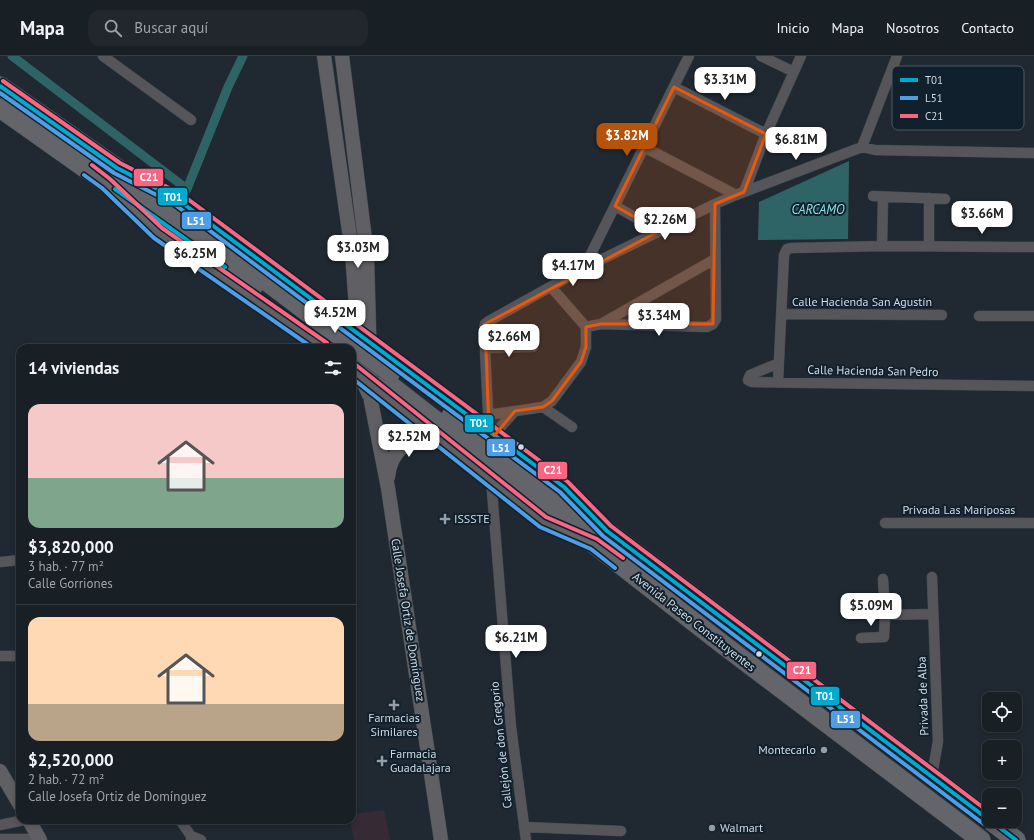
<!DOCTYPE html>
<html lang="es">
<meta charset="utf-8">
<style>
:root{--surface:#181f25;--page:#21272d;--text:#f1f3f6;--muted:#9fa2a7;--line:#363d42;--accent:#b45309}
body{margin:0;font-family:"PT Sans",sans-serif;background:var(--page);color:var(--text);height:100vh;display:flex;flex-direction:column;font-size:15px;white-space:nowrap}
*{box-sizing:border-box;margin:0}
p{font-size:13px;color:var(--muted)}
.icon{flex:none;width:22px;height:22px;fill:none;stroke:currentColor;stroke-width:2;stroke-linecap:round;stroke-linejoin:round}
.map{position:relative;flex:1;overflow:hidden}
.side{position:absolute;left:16px;top:288px;width:340px;height:480px;display:flex;flex-direction:column;background:var(--surface);border-radius:12px;box-shadow:0 2px 6px #0003,0 0 0 1px var(--line)}
.side>*{flex:none}
.tools{position:absolute;left:982px;top:636px;display:grid;gap:8px}
.tools a{display:grid;place-items:center;width:40px;height:40px;border-radius:8px;background:var(--surface);box-shadow:0 2px 6px #0003,0 0 0 1px var(--line);font-size:20px}
.price{position:absolute;translate:-50% -34px;padding:0 9px;border-radius:8px;background:#fff;color:#222;font-size:13px;line-height:26px;filter:drop-shadow(0 1px 2px #0008)}
.price::after{content:'';position:absolute;left:50%;top:24px;width:12px;height:9px;margin-left:-6px;background:inherit;clip-path:polygon(0 0,100% 0,50% 100%)}
.price.selected{background:var(--accent);color:#fff}
ul{padding:0;list-style:none}
li{display:grid;align-content:center;gap:8px;height:212px;padding:0 12px}
li+li{border-top:1px solid var(--line)}
li span{display:grid;place-items:center;height:124px;border-radius:12px;color:#555}
li>.icon{margin-inline-start:auto}
span .icon{width:72px;height:72px;fill:#fffc;stroke-width:1}
li b{font-size:17px}
h2{display:flex;justify-content:space-between;align-items:center;height:48px;padding:0 12px;font-size:17px}
header{display:flex;align-items:center;gap:24px;box-sizing:border-box;height:56px;padding:0 20px;background:var(--surface);border-bottom:1px solid var(--line)}
header strong{font-size:19px}
nav{display:flex;gap:22px;margin-inline-start:auto;font-size:14px}
.search{width:280px;height:36px;background:var(--page);display:flex;align-items:center;gap:10px;box-sizing:border-box;padding:0 14px;border-radius:12px;color:var(--muted);font-size:15px}
.map>svg:first-child{display:block}
.education{fill:#362a35}
.water{fill:#2f6467}
.lines{fill:none;stroke-linecap:round;stroke-linejoin:round}
.canal{stroke:#2f6467;stroke-width:9}
.street-casing{stroke:#3e454c;stroke-width:11}
.secondary-casing{stroke:#3e454c;stroke-width:15}
.highway-casing{stroke:#3e454c;stroke-width:20}
.street{stroke:#56565a;stroke-width:10}
.secondary{stroke:#606064;stroke-width:14}
.highway{stroke:#63656a;stroke-width:19}
.highway-bridge-casing{stroke:#3e454c;stroke-width:20;stroke-linecap:butt}
.highway-bridge{stroke:#63656a;stroke-width:19}
.bus-1-casing{stroke:#11202d;stroke-width:7}
.bus-2-casing{stroke:#11202d;stroke-width:7}
.bus-3-casing{stroke:#11202d;stroke-width:7}
.bus-1{stroke:#00a9ce;stroke-width:4}
.bus-2{stroke:#4d9ee5;stroke-width:4}
.bus-3{stroke:#fa6682;stroke-width:4}
.marked{fill:#e8590c;fill-opacity:0.2;stroke:#e8590c;stroke-width:3;stroke-linejoin:round}
.bus-dot{fill:#d1dbe3;stroke:#11202d;stroke-width:1.5}
.poi-dot{fill:#939da5;stroke:#11202d;stroke-width:1.5}
.labels{text-anchor:middle;stroke-width:4;stroke-linejoin:round;paint-order:stroke}
.street-label{font-size:12px;fill:#d1dbe3;stroke:#11202d}
.poi-label{font-size:12px;fill:#d1dbe3;stroke:#11202d;text-anchor:start}
.water-label{font-size:13px;font-style:italic;fill:#85e3e6;stroke:#11202d}
.key{fill:#11202d;stroke:#4b5864;stroke-width:1}
.key-label{font-size:11px;fill:#d1dbe3}
.line-badge{stroke:#11202d;stroke-width:1.5}
.badge-label{font-size:11px;text-anchor:middle;font-weight:bold;fill:#fff}
</style>
<header>
<strong>Mapa</strong>
<div class="search"><svg class="icon" aria-label="search" viewBox="0 0 24 24"><circle cx="10" cy="10" r="6"/><path d="M15 15l6 6"/></svg>Buscar aquí</div>
<nav><a>Inicio</a><a>Mapa</a><a>Nosotros</a><a>Contacto</a></nav>
</header>
<div class="map">
<svg width="1034" height="784" viewBox="0 0 1034 784">
<rect width="100%" height="100%" fill="#202931"/>
<path class="education" d="M384 754 390 784H354L350 764H352V758Z"/>
<path class="water" d="M849 105 848 183 758 184 759 146Z"/>
<g class="lines">
<path class="canal" d="M12 0 187 133 228 31 243 0"/>
<g class="street-casing">
<path id="street" d="M103 0 191 64
M761 0 794 16
M674 31 766 78
M644 91 736 139
M862 91 897 0
M744 136 766 78 801 0
M873 140 945 143
M929 142V190
M615 150 659 175
M882 190 883 141
M584 212 689 0
M783 258 942 259
M979 260H1034
M601 268 707 271 713 268 716 263 715 148
M586 271 601 268 715 203
M485 292 533 291
M779 307 750 319 748 324 752 326 1034 330
M778 326 784 199 787 193 792 192 882 190 1034 191
M543 351 572 371
M488 359 543 351 552 345 581 306 586 291V271L551 231
M489 375 484 274 485 268 489 265 584 212 715 148 736 139 862 91 875 94 1034 97
M495 379 497 375 515 355
M491 423 511 671 526 784
M885 467H1034
M0 506 20 504
M932 521 938 685 932 720
M885 559 933 558
M861 582 884 581 885 559 883 523
M0 600H20
M180 764 191 780V784
M0 769 24 764
M524 771 621 775
M191 780 201 784
M0 783H40"/>
</g>
<g class="secondary-casing">
<path id="secondary" d="M324 0 352 196 361 321 369 339
M342 0 367 199 371 345 388 432 441 784
M151 129 177 143 557 426
M139 159 158 177 324 292
M367 325 543 466 576 480
M388 421C390 396 409 380 434 379
M0 715 20 749
M29 764 40 784"/>
</g>
<g class="highway-casing">
<path id="highway" d="M0 30 117 112 311 259
M0 52 253 231
M386 326 721 587 981 784
M451 360 569 446 989 764
M991 765 1016 784"/>
</g>
<use href="#street" class="street"/>
<use href="#secondary" class="secondary"/>
<use href="#highway" class="highway"/>
<g class="highway-bridge-casing">
<path id="highway-bridge" d="M311 259 391 317"/>
</g>
<use href="#highway-bridge" class="highway-bridge"/>
<g class="bus-1-casing">
<path id="bus-1" d="M0 30 117 112 177 143 564 431 607 475 989 764
M115 133 225 211
M991 765 1016 784"/>
</g>
<g class="bus-2-casing">
<path id="bus-2" d="M0 37 114 117 174 148 560 436 603 480 985 769
M84 119 102 132 154 182 313 292
M352 322 540 471 591 493 615 512"/>
</g>
<g class="bus-3-casing">
<path id="bus-3" d="M3 25 120 107 181 138 568 426 611 470 989 756
M92 109 110 123 162 172 327 287
M356 309 546 461 597 483 623 502"/>
</g>
<use href="#bus-1" class="bus-1"/>
<use href="#bus-2" class="bus-2"/>
<use href="#bus-3" class="bus-3"/>
</g>
<path class="marked" d="M674 31 766 78 744 136 715 148 713 268H601L586 271V291L581 306 552 345 543 351 515 355 495 379 489 375 485 268 659 175 615 150Z"/>
<g class="bus-dot">
<circle cx="521" cy="391" r="3.5"/>
<circle cx="759" cy="598" r="3.5"/>
</g>
<g class="poi-dot">
<path d="M443 457h4v4h4v4h-4v4h-4v-4h-4v-4h4z"/>
<path d="M392 643h4v4h4v4h-4v4h-4v-4h-4v-4h4z"/>
<circle cx="824" cy="694" r="4"/>
<path d="M380 699h4v4h4v4h-4v4h-4v-4h-4v-4h4z"/>
<circle cx="712" cy="772" r="4"/>
</g>
<g class="labels">
<g class="street-label">
<text x="862" y="250">Calle Hacienda San Agustín</text>
<text transform="translate(873 315) rotate(1)" y="4">Calle Hacienda San Pedro</text>
<text x="959" y="458">Privada Las Mariposas</text>
<text transform="translate(408 564) rotate(81)" y="4">Calle Josefa Ortiz de Domínguez</text>
<text transform="translate(694 566) rotate(38)" y="4">Avenida Paseo Constituyentes</text>
<text transform="translate(923 640) rotate(-92)" y="4">Privada de Alba</text>
<text transform="translate(501 689) rotate(-96)" y="4">Callejón de don Gregorio</text>
</g>
<g class="poi-label">
<text x="454" y="467">ISSSTE</text>
<text x="394" y="666" text-anchor="middle">Farmacias<tspan x="394" dy="14">Similares</tspan></text>
<text x="816" y="698" text-anchor="end">Montecarlo</text>
<text x="390" y="702">Farmacia<tspan x="390" dy="14">Guadalajara</tspan></text>
<text x="720" y="776">Walmart</text>
</g>
<g class="water-label">
<text x="818" y="158">CARCAMO</text>
</g>
</g>
<rect x="892" y="10" width="132" height="64" rx="6" class="key"/>
<rect x="900" y="22" width="18" height="4" fill="#00a9ce"/>
<rect x="900" y="40" width="18" height="4" fill="#4d9ee5"/>
<rect x="900" y="58" width="18" height="4" fill="#fa6682"/>
<g class="key-label">
<text x="925" y="28">T01</text>
<text x="925" y="46">L51</text>
<text x="925" y="64">C21</text>
</g>
<g class="line-badge">
<rect x="133" y="112" width="31" height="19" rx="4" fill="#fa6682"/>
<rect x="157" y="131" width="31" height="19" rx="4" fill="#00a9ce"/>
<rect x="181" y="155" width="31" height="19" rx="4" fill="#4d9ee5"/>
<rect x="464" y="358" width="30" height="19" rx="4" fill="#00a9ce"/>
<rect x="486" y="382" width="30" height="19" rx="4" fill="#4d9ee5"/>
<rect x="537" y="405" width="31" height="19" rx="4" fill="#fa6682"/>
<rect x="786" y="605" width="31" height="19" rx="4" fill="#fa6682"/>
<rect x="810" y="630" width="30" height="20" rx="4" fill="#00a9ce"/>
<rect x="830" y="654" width="31" height="19" rx="4" fill="#4d9ee5"/>
</g>
<g class="badge-label">
<text x="149" y="125">C21</text>
<text x="173" y="145">T01</text>
<text x="196" y="169">L51</text>
<text x="479" y="371">T01</text>
<text x="501" y="396">L51</text>
<text x="553" y="418">C21</text>
<text x="802" y="618">C21</text>
<text x="825" y="644">T01</text>
<text x="846" y="667">L51</text>
</g>
</svg>
<div class="tools">
<a><svg class="icon" aria-label="locate" viewBox="0 0 24 24"><circle cx="12" cy="12" r="6"/><path d="M12 2v4M12 18v4M2 12h4M18 12h4"/></svg></a>
<a>+</a>
<a>−</a>
</div>
<b class="price" style="left:725px;top:45px">$3.31M</b>
<b class="price selected" style="left:627px;top:101px">$3.82M</b>
<b class="price" style="left:796px;top:105px">$6.81M</b>
<b class="price" style="left:982px;top:179px">$3.66M</b>
<b class="price" style="left:665px;top:185px">$2.26M</b>
<b class="price" style="left:358px;top:213px">$3.03M</b>
<b class="price" style="left:195px;top:219px">$6.25M</b>
<b class="price" style="left:573px;top:231px">$4.17M</b>
<b class="price" style="left:335px;top:278px">$4.52M</b>
<b class="price" style="left:659px;top:281px">$3.34M</b>
<b class="price" style="left:509px;top:302px">$2.66M</b>
<b class="price" style="left:409px;top:402px">$2.52M</b>
<b class="price" style="left:871px;top:571px">$5.09M</b>
<b class="price" style="left:516px;top:603px">$6.21M</b>
<section class="side">
<h2>14 viviendas<svg class="icon" aria-label="filters" viewBox="0 0 24 24"><path d="M4 7h16M4 17h16"/><circle cx="9" cy="7" r="2"/><circle cx="15" cy="17" r="2"/></svg></h2>
<ul>
<li><span style="background:linear-gradient(#f6c9c9 60%,#7fa58c 0)"><svg class="icon" aria-label="home" viewBox="0 0 24 24"><path d="M3 11l9-7 9 7M6 9v11h12V9"/></svg></span><div><b>$3,820,000</b><p>3 hab. · 77 m²</p><p>Calle Gorriones</p></div></li>
<li><span style="background:linear-gradient(#ffd9b3 70%,#b9a48a 0)"><svg class="icon" aria-label="home" viewBox="0 0 24 24"><path d="M3 11l9-7 9 7M6 9v11h12V9"/></svg></span><div><b>$2,520,000</b><p>2 hab. · 72 m²</p><p>Calle Josefa Ortiz de Domínguez</p></div></li>
</ul>
</section>
</div>
